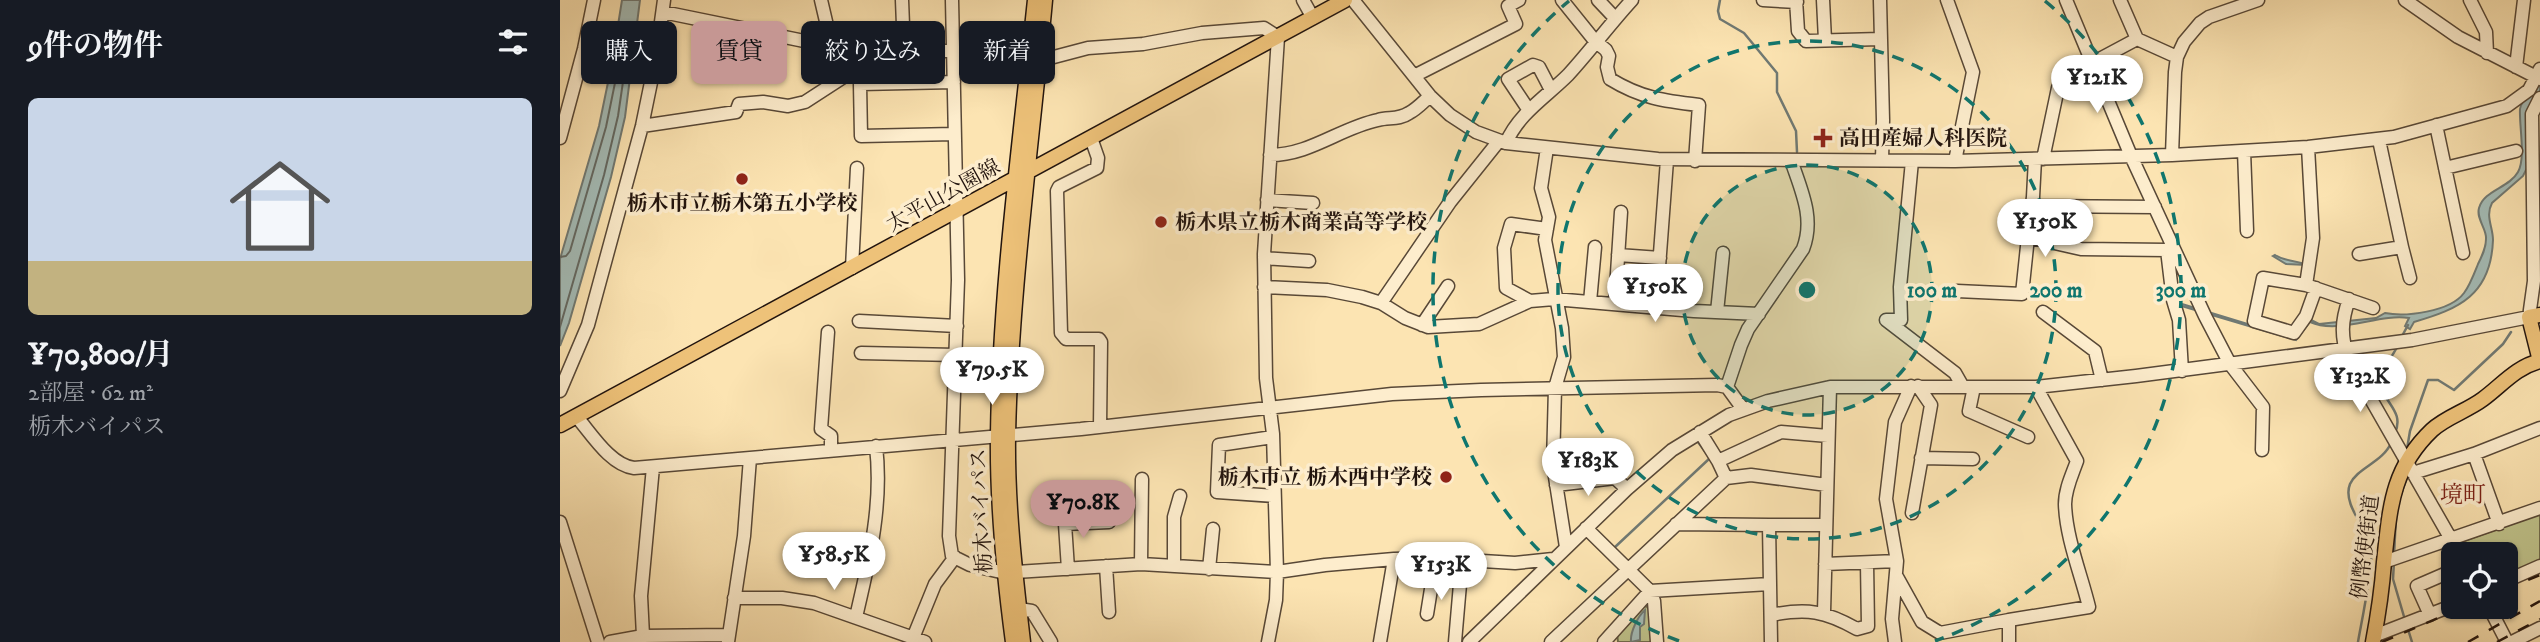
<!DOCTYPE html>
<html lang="ja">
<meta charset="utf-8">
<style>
:root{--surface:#171b24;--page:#20242c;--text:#f1f3f6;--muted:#9ea1a6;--accent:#c59692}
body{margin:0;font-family:"IM FELL DW Pica","Noto Serif JP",serif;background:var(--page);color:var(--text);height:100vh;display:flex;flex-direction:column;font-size:26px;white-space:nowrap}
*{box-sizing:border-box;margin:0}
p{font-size:23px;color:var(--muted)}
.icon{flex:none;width:38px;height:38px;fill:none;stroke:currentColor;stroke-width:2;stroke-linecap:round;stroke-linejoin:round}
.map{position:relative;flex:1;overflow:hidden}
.panel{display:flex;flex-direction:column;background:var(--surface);width:560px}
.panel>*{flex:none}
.top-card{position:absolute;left:21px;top:21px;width:665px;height:63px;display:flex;gap:14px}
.tools{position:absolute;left:1881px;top:542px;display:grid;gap:14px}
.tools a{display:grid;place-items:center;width:77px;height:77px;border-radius:10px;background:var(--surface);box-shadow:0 2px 5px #0004;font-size:35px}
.price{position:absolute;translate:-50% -60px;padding:0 16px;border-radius:24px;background:#fff;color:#222;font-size:23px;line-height:46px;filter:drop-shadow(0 2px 4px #0008)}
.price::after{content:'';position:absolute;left:50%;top:42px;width:21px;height:16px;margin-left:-10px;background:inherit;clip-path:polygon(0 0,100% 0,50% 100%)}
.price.selected{background:var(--accent);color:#111}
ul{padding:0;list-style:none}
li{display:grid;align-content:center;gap:14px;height:371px;padding:0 28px}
li span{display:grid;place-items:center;height:217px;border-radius:10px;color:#555}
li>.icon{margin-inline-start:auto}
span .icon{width:126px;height:126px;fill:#fffc;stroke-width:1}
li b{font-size:30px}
h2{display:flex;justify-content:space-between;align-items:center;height:84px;padding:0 28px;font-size:30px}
.chip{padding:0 24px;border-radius:10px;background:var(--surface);box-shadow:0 2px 5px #0004;font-size:24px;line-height:63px}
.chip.selected{background:var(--accent);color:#111}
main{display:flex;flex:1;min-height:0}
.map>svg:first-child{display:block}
.green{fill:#c0c48c;stroke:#716c4d;stroke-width:2}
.water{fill:#a4bcb7;stroke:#707973;stroke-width:2}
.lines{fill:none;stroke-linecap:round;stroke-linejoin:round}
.shore{stroke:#636862;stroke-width:2}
.stream{stroke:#707973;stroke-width:2.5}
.minor-casing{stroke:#584837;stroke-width:15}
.major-casing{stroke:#22140e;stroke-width:17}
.minor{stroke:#fdedcd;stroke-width:12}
.major{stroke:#eec279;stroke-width:14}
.rail{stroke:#22140e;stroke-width:2.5;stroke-dasharray:12 12;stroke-linecap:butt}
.ring{fill:none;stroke:#0f766e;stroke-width:3.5;stroke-dasharray:12 9}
.poi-dot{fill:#8f2418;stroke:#fdedcd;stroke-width:2.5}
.labels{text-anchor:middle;stroke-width:7;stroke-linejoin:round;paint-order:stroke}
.poi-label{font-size:21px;font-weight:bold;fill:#22140e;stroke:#fdedcd;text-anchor:start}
.street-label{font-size:21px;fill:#22140e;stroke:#fdedcd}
.neighbourhood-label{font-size:23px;fill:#7a1f14;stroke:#fdedcd}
.centre{fill:#0f766e;stroke:#fdedcd;stroke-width:3.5}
.ring-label{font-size:21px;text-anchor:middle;font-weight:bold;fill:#0f766e;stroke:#fdedcd;stroke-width:7;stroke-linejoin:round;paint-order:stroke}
</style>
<main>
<section class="panel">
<h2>9件の物件<svg class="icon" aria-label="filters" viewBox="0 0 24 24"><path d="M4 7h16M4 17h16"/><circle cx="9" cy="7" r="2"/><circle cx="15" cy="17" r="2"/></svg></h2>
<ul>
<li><span style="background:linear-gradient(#c9d6e8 75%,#c2b280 0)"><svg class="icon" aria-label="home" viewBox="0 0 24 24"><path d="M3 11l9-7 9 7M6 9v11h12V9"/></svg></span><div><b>¥70,800/月</b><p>2部屋 · 62 m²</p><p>栃木バイパス</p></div></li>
</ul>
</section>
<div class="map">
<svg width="1980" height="642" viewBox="0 0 1980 642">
<rect width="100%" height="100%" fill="#fce4b2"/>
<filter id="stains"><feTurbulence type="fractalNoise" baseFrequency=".00286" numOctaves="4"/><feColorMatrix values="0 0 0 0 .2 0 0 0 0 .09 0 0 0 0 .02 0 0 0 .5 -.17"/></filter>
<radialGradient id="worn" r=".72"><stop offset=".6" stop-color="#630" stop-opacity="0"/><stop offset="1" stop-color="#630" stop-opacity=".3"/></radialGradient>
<path class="green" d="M1980 514V563L1946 577V555H1909L1904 541Z
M1084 606 1091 608 1093 642H1058L1057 633Z"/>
<path class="water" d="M62 0H80L65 117 51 177 9 323 0 346V259L39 126 52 63Z
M1980 78V93L1967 168 1963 176 1932 203C1925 216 1933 227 1933 240 1931 295 1899 309 1854 322L1850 329 1845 326 1849 318C1819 313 1779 335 1750 322L1736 340 1621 306 1622 304 1734 338 1752 314 1747 265 1726 264 1713 256 1715 255C1728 263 1740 260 1752 267L1753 314 1751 320 1759 324 1816 318 1825 313C1845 317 1890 312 1904 293 1910 285 1914 274 1918 264 1922 256 1926 248 1926 239 1927 229 1916 219 1919 208 1924 190 1949 188 1958 172 1966 158 1959 126 1960 109 1961 99 1976 88 1980 78Z
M1085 610 1084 624 1080 627V640L1071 642C1070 632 1078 616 1085 610Z"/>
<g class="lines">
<path class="shore" d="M0 257 6 256 10 251 46 127 57 73 62 71 64 75 58 116 44 175 0 327"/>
<path class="stream" d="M1160 0 1158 11 1160 19 1184 33 1217 73V92L1236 131 1237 152
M1841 338 1848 325
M1835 433C1845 410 1822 403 1821 382 1821 371 1832 357 1837 347
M1847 449 1850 431 1868 380H1878L1894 390 1943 344 1951 332
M1840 497 1846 480
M1054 548 1150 458 1138 442
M1834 555 1836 516
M1834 562 1833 579 1845 620
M1847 626 1852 642
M1798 642C1801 624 1815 559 1811 545 1806 527 1782 504 1790 484 1797 468 1823 462 1831 443"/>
<g class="minor-casing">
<path id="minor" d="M261 0 272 47
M342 0 344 51H394
M392 0 398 280 389 536 392 556 410 565 445 573
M743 0 753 18
M793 0 870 96 890 115 916 132 946 143 1098 159 1395 161 1612 155 1748 147 1834 137 1947 106 1969 90 1980 69
M1002 0 1035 41 1046 50 1049 56 1047 67 1050 79C1081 98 1104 101 1139 105L1135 161
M1038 0 1055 18
M1203 0 1237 2
M1236 0 1238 31 1246 41 1320 39
M1263 0 1265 40
M1320 0 1323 120 1322 160
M1387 0 1413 72 1395 161
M1506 0 1571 156 1645 316 1670 364 1703 407 1702 450
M1560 0 1577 39 1617 57
M1845 0 1898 37 1980 79
M1910 0 1926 32 1927 53
M103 12 288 50 344 51
M473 58H490L528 48 583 44 642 33 704 28 718 37 704 254 706 378 713 434 717 572 716 600 708 642
M1956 67 1964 0
M854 76 956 24 948 6 959 0
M968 109 948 79 973 65 979 67 991 90
M1876 125 1903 253
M82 126 176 112 179 104 203 102 228 106 245 102 282 78 288 50
M394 134 301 136 300 84 394 82
M0 138 24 49 34 0
M531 138 538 158 537 168 499 187 497 191 501 333 506 339H539L541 342 540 427
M946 143C959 113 986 97 1008 75 1030 51 1050 24 1072 0
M987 148 981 188 989 217 985 240 1002 328 1004 357 995 388 993 464 1006 547
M1684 151 1687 231
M710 155C750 155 780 128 818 120 829 117 839 120 849 113 857 109 864 101 870 96
M1612 155 1615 72 1617 57 1624 42 1640 23 1649 17 1698 0
M1475 159 1473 197 1468 237 1521 249 1607 250
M1483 159 1498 88 1509 69 1534 62 1577 39
M1352 161 1340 287 1341 320H1326L1395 373 1403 387
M1885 168 1956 151
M707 200 753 203
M1472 206 1595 207
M1613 247 1607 250 1613 300 1619 320 1622 371
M1842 247 1850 278
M1799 254 1842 247 1819 140
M1058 255 1100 258
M704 258 749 261
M292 268 297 168
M1746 285 1753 238 1748 147
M704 287 767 290 802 297 821 303 845 318 868 327 919 324 970 301 994 299 1134 311 1199 314
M1756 288 1746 316 1734 333 1694 321 1703 278 1746 285 1813 308
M1397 291 1462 294 1468 237
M1789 299C1781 322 1781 336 1788 359L1900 555
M970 301 946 288 944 248 951 224 987 229
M1030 302 1035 247
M821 303 890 202 938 142
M1055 304 1061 212
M1096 307 1107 160
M1157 312 1163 253
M1483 312 1535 351 1542 380
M299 321 397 326
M862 325 888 286
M268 332 261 429 271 436V451
M301 353 396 355
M1167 387 1181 345 1188 329 1243 249C1255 218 1241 190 1231 160
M1414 387 1409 411 1468 437
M0 391 28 325 82 126 96 58 104 0
M16 416C31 433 50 465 74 468L521 429 832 394 921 390 1157 385 1167 387 1183 409
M1140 432 1158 461 1166 478
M713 437 659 445 657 492 714 496
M1914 454 1939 524
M1361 458 1413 459
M1158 461 1221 432 1268 436
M1853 473 1914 454 1980 428
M996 485 1055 478 1067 489
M1352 513 1371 405 1358 386
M0 522 38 642
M1209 525H1266
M1026 528 1090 591 1094 601 1097 642
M1824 562 1980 508
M581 564 582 479
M1265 564 1337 561
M614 565V517L620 496
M546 566 549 612
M508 569 505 524 549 522
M649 569 653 529
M455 572 581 564 717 572 765 565 834 559 873 558 955 563 993 559
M1337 577 1362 622 1380 633 1449 620
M1946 581 1980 566
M1210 584 1211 642
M174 598H222L254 603 365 642
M1929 607 1947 642
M459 609 472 611 491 642
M1264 612 1270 387
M867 614 876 558
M1211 615C1247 608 1265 611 1297 629L1308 626 1307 563
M1870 615 1857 586 1894 570
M296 617C309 561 323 505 316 446
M83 636 81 596 93 467
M1814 636 1894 605
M353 638 375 584 395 557
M50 642 83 636 168 635
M168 642 184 536 190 458
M820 642 834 559
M895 642 902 561
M909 642 1067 489 1112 450 1169 415 1208 401 1270 387H1476L1576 376 1852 340 1969 317 1974 281 1972 114 1980 98
M991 642 1166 478 1191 475 1267 485
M1044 642 1090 591 1210 584 1209 525 1116 524
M1335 642 1332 619 1337 561 1326 499 1335 422 1351 386
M1449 642V620L1529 607C1521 574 1506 538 1505 504 1505 489 1512 475 1517 461L1476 387
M1952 642 1980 628"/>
</g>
<g class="major-casing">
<path id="major" d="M1980 315 1969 317 1980 361
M0 425 785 0
M453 642C444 574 437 504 438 435 440 290 460 144 475 0
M463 642C455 573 447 504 448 435 451 290 472 144 485 0
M1813 642C1818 616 1822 589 1824 562 1830 509 1831 469 1872 430 1886 417 1907 411 1923 399 1942 385 1956 367 1980 361"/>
</g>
<use href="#minor" class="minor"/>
<use href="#major" class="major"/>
<path class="rail" d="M1946 589 1980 575
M1822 642 1904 607
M1908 642 1980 601
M1937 642 1980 619"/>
</g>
<circle cx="1247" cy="290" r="125" fill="#0f766e" fill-opacity=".12"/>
<g class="ring">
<circle cx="1247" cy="290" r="125"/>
<circle cx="1247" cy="290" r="249"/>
<path d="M1119 641A374 374 0 0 1 1009 1M1485 1A374 374 0 0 1 1375 641"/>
</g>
<g class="poi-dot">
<path d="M1259.5 127.5h7v7h7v7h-7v7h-7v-7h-7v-7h7z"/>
<circle cx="182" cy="179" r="7"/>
<circle cx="601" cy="222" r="7"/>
<circle cx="886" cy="477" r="7"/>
</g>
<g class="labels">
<g class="poi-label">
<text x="1279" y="145">高田産婦人科医院</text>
<text x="182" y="210" text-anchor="middle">栃木市立栃木第五小学校</text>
<text x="615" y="229">栃木県立栃木商業高等学校</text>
<text x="872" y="484" text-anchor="end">栃木市立 栃木西中学校</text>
</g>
<g class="street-label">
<text transform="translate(383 195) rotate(-29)" y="7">太平山公園線</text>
<text transform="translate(421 511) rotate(-93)" y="7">栃木バイパス</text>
<text transform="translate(1805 547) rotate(-83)" y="7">例幣使街道</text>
</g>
<g class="neighbourhood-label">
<text x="1903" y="502">境町</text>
</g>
</g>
<circle cx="1247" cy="290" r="10" class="centre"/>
<g class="ring-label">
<text x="1372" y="297">100 m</text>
<text x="1496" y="297">200 m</text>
<text x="1621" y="297">300 m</text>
</g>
<rect width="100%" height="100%" filter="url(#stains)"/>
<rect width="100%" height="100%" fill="url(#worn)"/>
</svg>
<div class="tools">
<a><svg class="icon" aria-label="locate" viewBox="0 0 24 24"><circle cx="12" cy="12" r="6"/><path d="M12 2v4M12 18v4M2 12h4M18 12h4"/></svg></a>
</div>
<b class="price" style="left:1537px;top:115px">¥121K</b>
<b class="price" style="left:1485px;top:259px">¥150K</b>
<b class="price" style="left:1095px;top:324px">¥150K</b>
<b class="price" style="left:432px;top:407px">¥79.5K</b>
<b class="price" style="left:1800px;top:414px">¥132K</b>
<b class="price" style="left:1028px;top:498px">¥183K</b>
<b class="price selected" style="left:523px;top:540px">¥70.8K</b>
<b class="price" style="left:274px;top:592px">¥58.5K</b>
<b class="price" style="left:881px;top:602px">¥153K</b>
<div class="top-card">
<a class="chip">購入</a>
<a class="chip selected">賃貸</a>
<a class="chip">絞り込み</a>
<a class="chip">新着</a>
</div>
</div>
</main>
